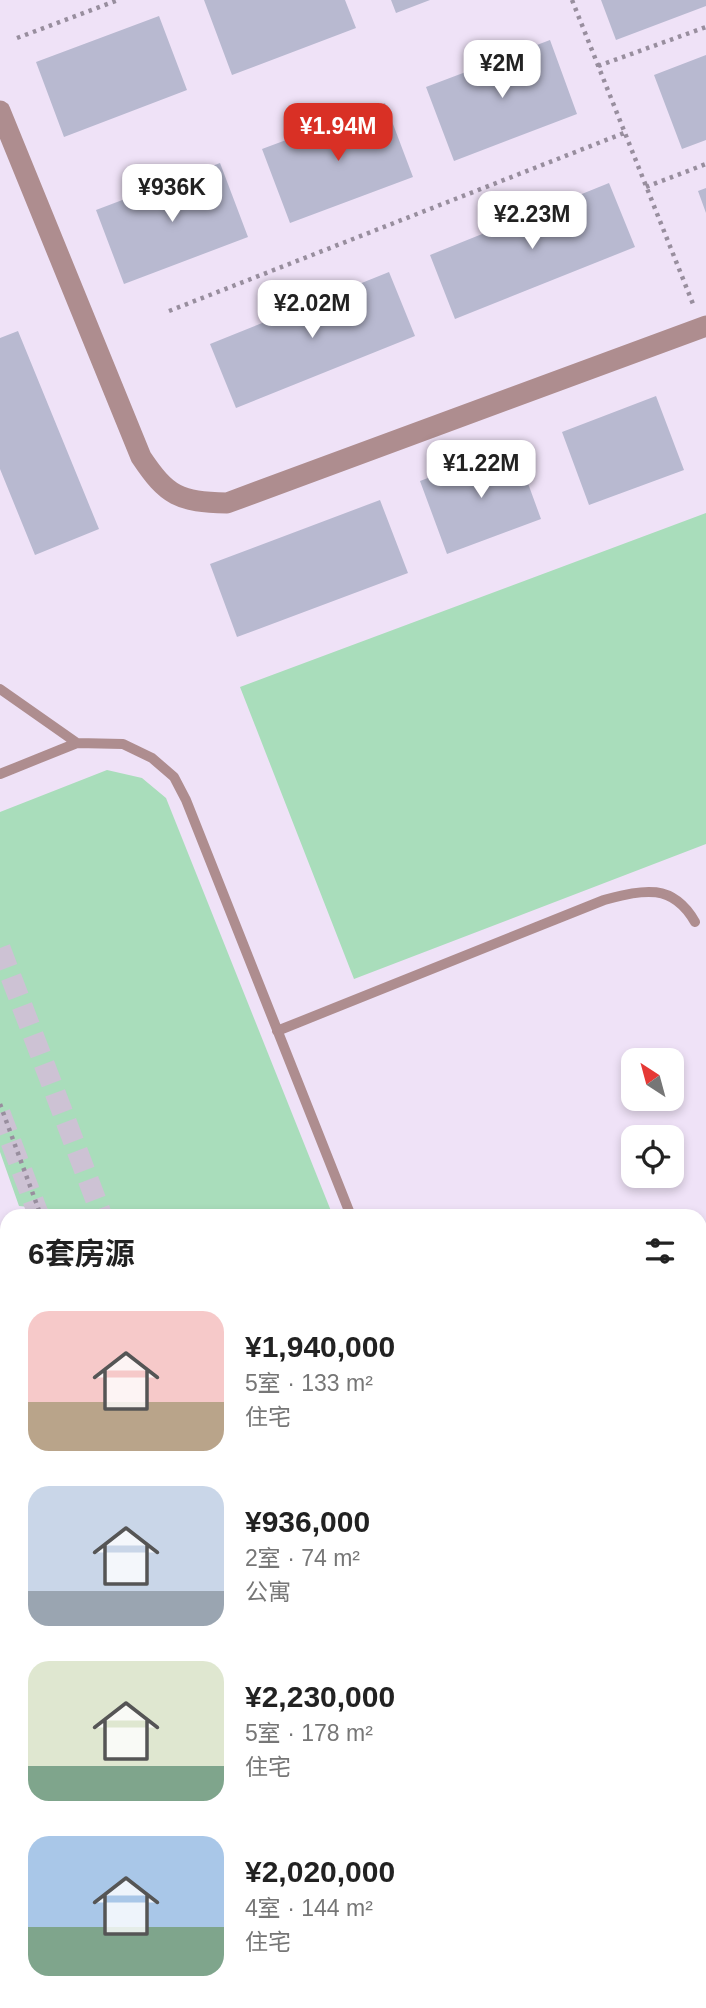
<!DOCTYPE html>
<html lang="zh">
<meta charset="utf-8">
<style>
:root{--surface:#fff;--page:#f6f6f6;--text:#222;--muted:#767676;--accent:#d93025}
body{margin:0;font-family:Helvetica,"Noto Sans SC",sans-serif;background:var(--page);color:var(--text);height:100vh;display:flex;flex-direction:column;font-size:26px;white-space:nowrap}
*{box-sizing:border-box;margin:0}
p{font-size:23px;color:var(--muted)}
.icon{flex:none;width:38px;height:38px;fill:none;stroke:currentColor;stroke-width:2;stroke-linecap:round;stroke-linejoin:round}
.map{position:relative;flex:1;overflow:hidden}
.sheet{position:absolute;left:0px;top:1209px;width:707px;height:800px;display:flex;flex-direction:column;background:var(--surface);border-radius:21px 21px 0 0;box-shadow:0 4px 10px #0003}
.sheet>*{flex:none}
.needle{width:46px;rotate:324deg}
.fabs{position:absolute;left:621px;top:1048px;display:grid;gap:14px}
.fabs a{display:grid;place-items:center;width:63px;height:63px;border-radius:14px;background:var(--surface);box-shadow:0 4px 10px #0003;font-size:35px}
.price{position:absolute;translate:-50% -60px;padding:0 16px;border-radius:14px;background:#fff;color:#222;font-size:23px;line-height:46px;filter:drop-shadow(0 2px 4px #0008)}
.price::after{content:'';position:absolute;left:50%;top:42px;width:21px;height:16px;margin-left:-10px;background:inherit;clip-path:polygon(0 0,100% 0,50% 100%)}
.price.selected{background:var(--accent);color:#fff}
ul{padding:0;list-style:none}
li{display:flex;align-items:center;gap:21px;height:175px;padding:0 28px}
li span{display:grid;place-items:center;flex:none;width:196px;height:140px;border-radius:21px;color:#555}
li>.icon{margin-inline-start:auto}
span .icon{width:84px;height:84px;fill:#fffc;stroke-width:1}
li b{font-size:30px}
h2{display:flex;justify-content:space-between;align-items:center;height:84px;padding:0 28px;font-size:30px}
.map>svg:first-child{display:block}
.green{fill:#a9ddbb}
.water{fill:#4eaab1}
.building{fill:#b8b9d0}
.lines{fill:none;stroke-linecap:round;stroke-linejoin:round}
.primary-tunnel{stroke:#cdc2d4;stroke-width:21;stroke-dasharray:21 10;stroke-linecap:butt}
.path{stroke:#988e9e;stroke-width:4.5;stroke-dasharray:3.5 5;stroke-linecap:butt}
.lane{stroke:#ae8d8f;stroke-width:10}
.street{stroke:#ae8d8f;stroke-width:21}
.primary{stroke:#794349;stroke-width:21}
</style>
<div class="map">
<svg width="706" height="2008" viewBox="0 0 706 2008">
<rect width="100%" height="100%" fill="#efe2f7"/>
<path class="green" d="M706 513V844L354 979 240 687Z
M107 770 142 778 166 798 333 1216H119L19 1206 0 1152V812Z
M706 1883V2008H570L568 2002H700V1885Z"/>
<path class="water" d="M0 1680 7 1696V2002H73L75 2008H0Z"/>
<path class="building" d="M204 0H345L356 28 232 75Z
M391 0H430L396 13Z
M601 0H706V6L616 40Z
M159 16 187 90 64 137 36 62Z
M550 40 577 114 454 161 426 87Z
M706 55V140L682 149 654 75Z
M385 103 413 177 290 223 262 149Z
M220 163 248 237 124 284 96 210Z
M609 183 635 247 455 319 430 255Z
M706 188V213L698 191Z
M389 272 415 336 236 408 210 344Z
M18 331 99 529 35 555 0 469V338Z
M656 396 684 470 589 505 562 432Z
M514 445 541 519 447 554 420 481Z
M380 500 408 573 237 637 210 564Z"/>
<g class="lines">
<path class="primary-tunnel" d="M0 948 102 1216
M0 1113 39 1216"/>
<path class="path" d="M572 0 693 304
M17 38 118 0
M598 66 706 27
M646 187 706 164
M169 311 624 133
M0 1104 41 1216"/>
<path class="lane" d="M0 689 77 743
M0 774 77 743 123 744 152 758 174 777 186 800 351 1216
M277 1031 604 900C643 890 672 882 695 922
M472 2002 474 2008
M266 2008 268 2002"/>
<path class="street" d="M0 111 141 457C167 496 179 502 227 503L706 326"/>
<path class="primary" d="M338 2002 340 2008
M397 2002 399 2008"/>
</g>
</svg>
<div class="fabs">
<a><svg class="needle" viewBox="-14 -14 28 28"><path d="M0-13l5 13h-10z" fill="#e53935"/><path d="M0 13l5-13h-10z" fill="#767676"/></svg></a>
<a><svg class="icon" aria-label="locate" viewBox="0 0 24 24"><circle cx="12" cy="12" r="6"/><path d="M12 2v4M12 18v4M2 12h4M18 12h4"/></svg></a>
</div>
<b class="price" style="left:502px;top:100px">¥2M</b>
<b class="price selected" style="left:338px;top:163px">¥1.94M</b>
<b class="price" style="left:172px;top:224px">¥936K</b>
<b class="price" style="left:532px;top:251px">¥2.23M</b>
<b class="price" style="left:312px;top:340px">¥2.02M</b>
<b class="price" style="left:481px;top:500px">¥1.22M</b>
<section class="sheet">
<h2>6套房源<svg class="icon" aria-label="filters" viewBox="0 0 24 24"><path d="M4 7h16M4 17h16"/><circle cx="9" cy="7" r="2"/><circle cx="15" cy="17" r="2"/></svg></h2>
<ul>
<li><span style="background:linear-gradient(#f6c9c9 65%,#b9a48a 0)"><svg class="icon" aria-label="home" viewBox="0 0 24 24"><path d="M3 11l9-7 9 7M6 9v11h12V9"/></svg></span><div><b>¥1,940,000</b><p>5室 · 133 m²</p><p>住宅</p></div></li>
<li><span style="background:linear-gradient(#c9d6e8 75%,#9aa5b1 0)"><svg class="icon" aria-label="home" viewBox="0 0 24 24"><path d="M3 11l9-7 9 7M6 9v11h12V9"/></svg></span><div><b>¥936,000</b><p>2室 · 74 m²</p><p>公寓</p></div></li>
<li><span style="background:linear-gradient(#dfe7d0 75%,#7fa58c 0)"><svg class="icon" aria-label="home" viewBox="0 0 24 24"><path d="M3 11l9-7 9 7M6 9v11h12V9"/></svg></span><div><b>¥2,230,000</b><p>5室 · 178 m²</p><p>住宅</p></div></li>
<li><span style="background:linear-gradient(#a9c7e8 65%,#7fa58c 0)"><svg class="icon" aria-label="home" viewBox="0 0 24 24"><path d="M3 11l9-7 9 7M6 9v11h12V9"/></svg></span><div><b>¥2,020,000</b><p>4室 · 144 m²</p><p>住宅</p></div></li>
</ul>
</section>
</div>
